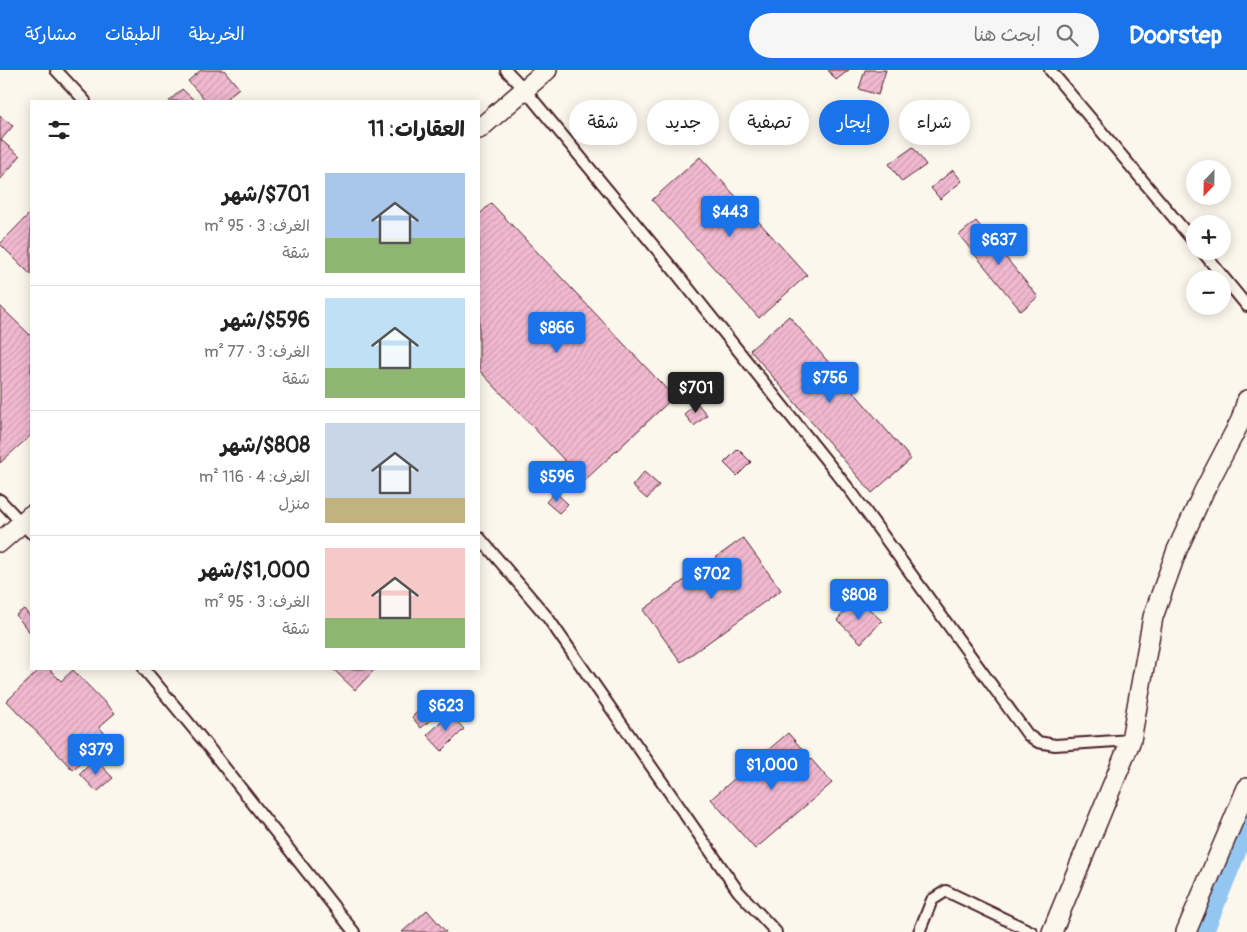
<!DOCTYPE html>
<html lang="ar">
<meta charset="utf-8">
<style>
:root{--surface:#fff;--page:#f6f6f6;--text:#222;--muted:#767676;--line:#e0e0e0;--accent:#1a73e8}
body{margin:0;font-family:Pangolin,"Playpen Sans Arabic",sans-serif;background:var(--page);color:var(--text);direction:rtl;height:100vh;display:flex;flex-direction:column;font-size:19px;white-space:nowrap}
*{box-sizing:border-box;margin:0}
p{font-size:16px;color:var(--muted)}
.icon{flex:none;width:28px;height:28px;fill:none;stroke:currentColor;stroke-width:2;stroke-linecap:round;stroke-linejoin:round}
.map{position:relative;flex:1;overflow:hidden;direction:ltr}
.side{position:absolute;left:30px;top:30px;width:450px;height:570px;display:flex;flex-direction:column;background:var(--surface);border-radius:0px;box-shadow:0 2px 12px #0003;direction:rtl}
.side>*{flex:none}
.top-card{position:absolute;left:495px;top:30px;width:475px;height:45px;direction:rtl;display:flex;gap:10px}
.needle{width:32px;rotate:202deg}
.buttons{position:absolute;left:1186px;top:90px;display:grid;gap:10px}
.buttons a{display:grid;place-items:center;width:45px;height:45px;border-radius:50%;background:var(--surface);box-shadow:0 2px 12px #0003;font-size:25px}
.price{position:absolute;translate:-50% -42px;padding:0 11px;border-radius:5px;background:var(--accent);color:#fff;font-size:16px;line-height:32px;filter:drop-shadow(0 1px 2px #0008)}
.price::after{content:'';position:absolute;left:50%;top:30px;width:15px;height:11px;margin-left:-8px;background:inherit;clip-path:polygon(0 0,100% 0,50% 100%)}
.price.active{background:#222;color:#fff}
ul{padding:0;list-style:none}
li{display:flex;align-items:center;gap:15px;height:125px;padding:0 15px}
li+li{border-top:1px solid var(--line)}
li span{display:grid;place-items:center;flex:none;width:140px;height:100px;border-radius:0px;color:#555}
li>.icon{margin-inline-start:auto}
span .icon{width:60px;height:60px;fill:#fffc;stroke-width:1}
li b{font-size:21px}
h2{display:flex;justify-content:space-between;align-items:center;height:60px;padding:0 15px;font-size:21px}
.tag{padding:0 18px;border-radius:22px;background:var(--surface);box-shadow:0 2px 12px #0003;font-size:18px;line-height:45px}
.tag.active{background:var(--accent);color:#fff}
header{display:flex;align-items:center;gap:30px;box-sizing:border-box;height:70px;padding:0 25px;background:var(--accent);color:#fff}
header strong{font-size:24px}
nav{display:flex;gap:28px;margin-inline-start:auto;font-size:18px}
.search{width:350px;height:45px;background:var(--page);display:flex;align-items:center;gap:12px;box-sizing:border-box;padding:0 18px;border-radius:28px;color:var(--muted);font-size:19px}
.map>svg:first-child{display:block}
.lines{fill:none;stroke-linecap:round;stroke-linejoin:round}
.canal{stroke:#93c7f1;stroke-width:21}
.building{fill:url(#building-hatch);stroke:#4a1f2b}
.lane-casing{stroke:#4a1f2b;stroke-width:14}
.street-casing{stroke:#4a1f2b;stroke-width:22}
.lane{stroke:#fbf7ec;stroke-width:10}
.street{stroke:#fbf7ec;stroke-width:19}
</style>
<header>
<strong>Doorstep</strong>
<div class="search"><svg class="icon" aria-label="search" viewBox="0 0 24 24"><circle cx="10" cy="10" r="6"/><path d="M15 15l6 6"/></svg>ابحث هنا</div>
<nav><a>الخريطة</a><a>الطبقات</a><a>مشاركة</a></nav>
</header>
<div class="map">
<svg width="1247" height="862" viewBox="0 0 1247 862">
<defs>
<pattern id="building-hatch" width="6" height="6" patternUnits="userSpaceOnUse" patternTransform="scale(1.25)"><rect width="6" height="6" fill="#f1b9d0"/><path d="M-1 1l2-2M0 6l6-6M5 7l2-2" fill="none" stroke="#d09fb3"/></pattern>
</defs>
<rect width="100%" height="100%" fill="#fbf7ec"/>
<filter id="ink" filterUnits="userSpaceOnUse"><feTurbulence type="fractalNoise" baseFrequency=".02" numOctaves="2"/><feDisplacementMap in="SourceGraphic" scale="10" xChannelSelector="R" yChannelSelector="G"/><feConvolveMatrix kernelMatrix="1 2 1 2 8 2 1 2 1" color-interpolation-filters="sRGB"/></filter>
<g filter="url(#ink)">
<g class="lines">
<path class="canal" d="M1203 862 1247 754"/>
</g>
<path class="building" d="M201 0H224L239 18 223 31H206L188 11Z
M828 0H849L836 10Z
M865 0H886L878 25 859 19Z
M182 19 195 31H169Z
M0 46 13 56 1 70 20 86 0 110Z
M913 77 926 95 902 112 889 94Z
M700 87 807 205 759 248 652 130Z
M953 100 962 111 940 129 931 118Z
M491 133 674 327 584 411 479 300V145Z
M31 142V205L0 174Z
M976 151 1038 227 1021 241 959 165Z
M0 236 31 266V365L0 393Z
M789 246 911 389 872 423 750 280Z
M697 333 707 345 694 356 684 344Z
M738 379 751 392 737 406 724 393Z
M644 402 659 415 647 429 632 416Z
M555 422 568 434 559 443 546 432Z
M743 468 781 520 681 592 643 540Z
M857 528 882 551 861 573 837 550Z
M24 539 31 548V564L16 545Z
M40 599H49L61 611 73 600 115 643 99 657 108 667 73 700 7 631Z
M333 599H375L355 620Z
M438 624 448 635 421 658 412 647Z
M450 644 464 659 442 681 427 665Z
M788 663 832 713 755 779 711 729Z
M95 689 113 708 97 722 80 704Z
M427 840 446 862H402Z"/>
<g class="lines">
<g class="lane-casing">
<path id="lane" d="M56 0 85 31
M506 0 525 20 677 204 853 424 1028 665 1038 672 1055 675 1131 670
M1050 0 1195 173
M1202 181 1247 236
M0 430 31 463
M479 467 548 548 738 821 776 862
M144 599 202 669 354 862
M919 862 932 830 946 821 1032 862"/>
</g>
<g class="street-casing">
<path id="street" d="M479 59 547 0
M0 472 31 445
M1052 862 1131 670 1153 547 1177 480 1204 421 1241 350 1247 330
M1186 862 1247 718"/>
</g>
<use href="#lane" class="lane"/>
<use href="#street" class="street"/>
</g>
</g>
</svg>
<div class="buttons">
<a><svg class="needle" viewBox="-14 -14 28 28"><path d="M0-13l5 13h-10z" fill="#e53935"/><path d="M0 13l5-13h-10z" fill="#767676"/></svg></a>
<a>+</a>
<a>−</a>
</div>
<b class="price" style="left:730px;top:168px">$443</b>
<b class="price" style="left:999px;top:196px">$637</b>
<b class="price" style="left:557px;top:284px">$866</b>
<b class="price" style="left:830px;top:334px">$756</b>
<b class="price active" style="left:696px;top:344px">$701</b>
<b class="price" style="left:557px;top:433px">$596</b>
<b class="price" style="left:712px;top:530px">$702</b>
<b class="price" style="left:859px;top:551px">$808</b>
<b class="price" style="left:446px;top:662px">$623</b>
<b class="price" style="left:96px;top:706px">$379</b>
<b class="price" style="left:772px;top:721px">$1,000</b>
<div class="top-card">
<a class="tag">شراء</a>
<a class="tag active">إيجار</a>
<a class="tag">تصفية</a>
<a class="tag">جديد</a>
<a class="tag">شقة</a>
</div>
<section class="side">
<h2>العقارات: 11<svg class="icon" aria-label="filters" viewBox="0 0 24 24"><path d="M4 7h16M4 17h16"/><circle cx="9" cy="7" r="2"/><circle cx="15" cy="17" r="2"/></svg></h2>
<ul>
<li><span style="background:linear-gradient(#a9c7e8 65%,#8fb573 0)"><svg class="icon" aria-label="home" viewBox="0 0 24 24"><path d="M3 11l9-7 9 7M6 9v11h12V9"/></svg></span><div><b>$701/شهر</b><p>الغرف: 3 · 95 m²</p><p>شقة</p></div></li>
<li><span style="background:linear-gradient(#bfe0f5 70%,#8fb573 0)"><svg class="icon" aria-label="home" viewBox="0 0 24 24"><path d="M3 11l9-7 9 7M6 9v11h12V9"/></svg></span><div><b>$596/شهر</b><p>الغرف: 3 · 77 m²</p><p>شقة</p></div></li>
<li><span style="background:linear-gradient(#c9d6e8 75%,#c2b280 0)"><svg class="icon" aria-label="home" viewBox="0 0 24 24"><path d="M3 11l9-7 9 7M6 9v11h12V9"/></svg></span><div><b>$808/شهر</b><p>الغرف: 4 · 116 m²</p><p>منزل</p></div></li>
<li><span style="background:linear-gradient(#f6c9c9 70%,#8fb573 0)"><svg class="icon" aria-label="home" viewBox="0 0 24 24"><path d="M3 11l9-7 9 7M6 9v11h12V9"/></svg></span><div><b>$1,000/شهر</b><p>الغرف: 3 · 95 m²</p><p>شقة</p></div></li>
</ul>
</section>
</div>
